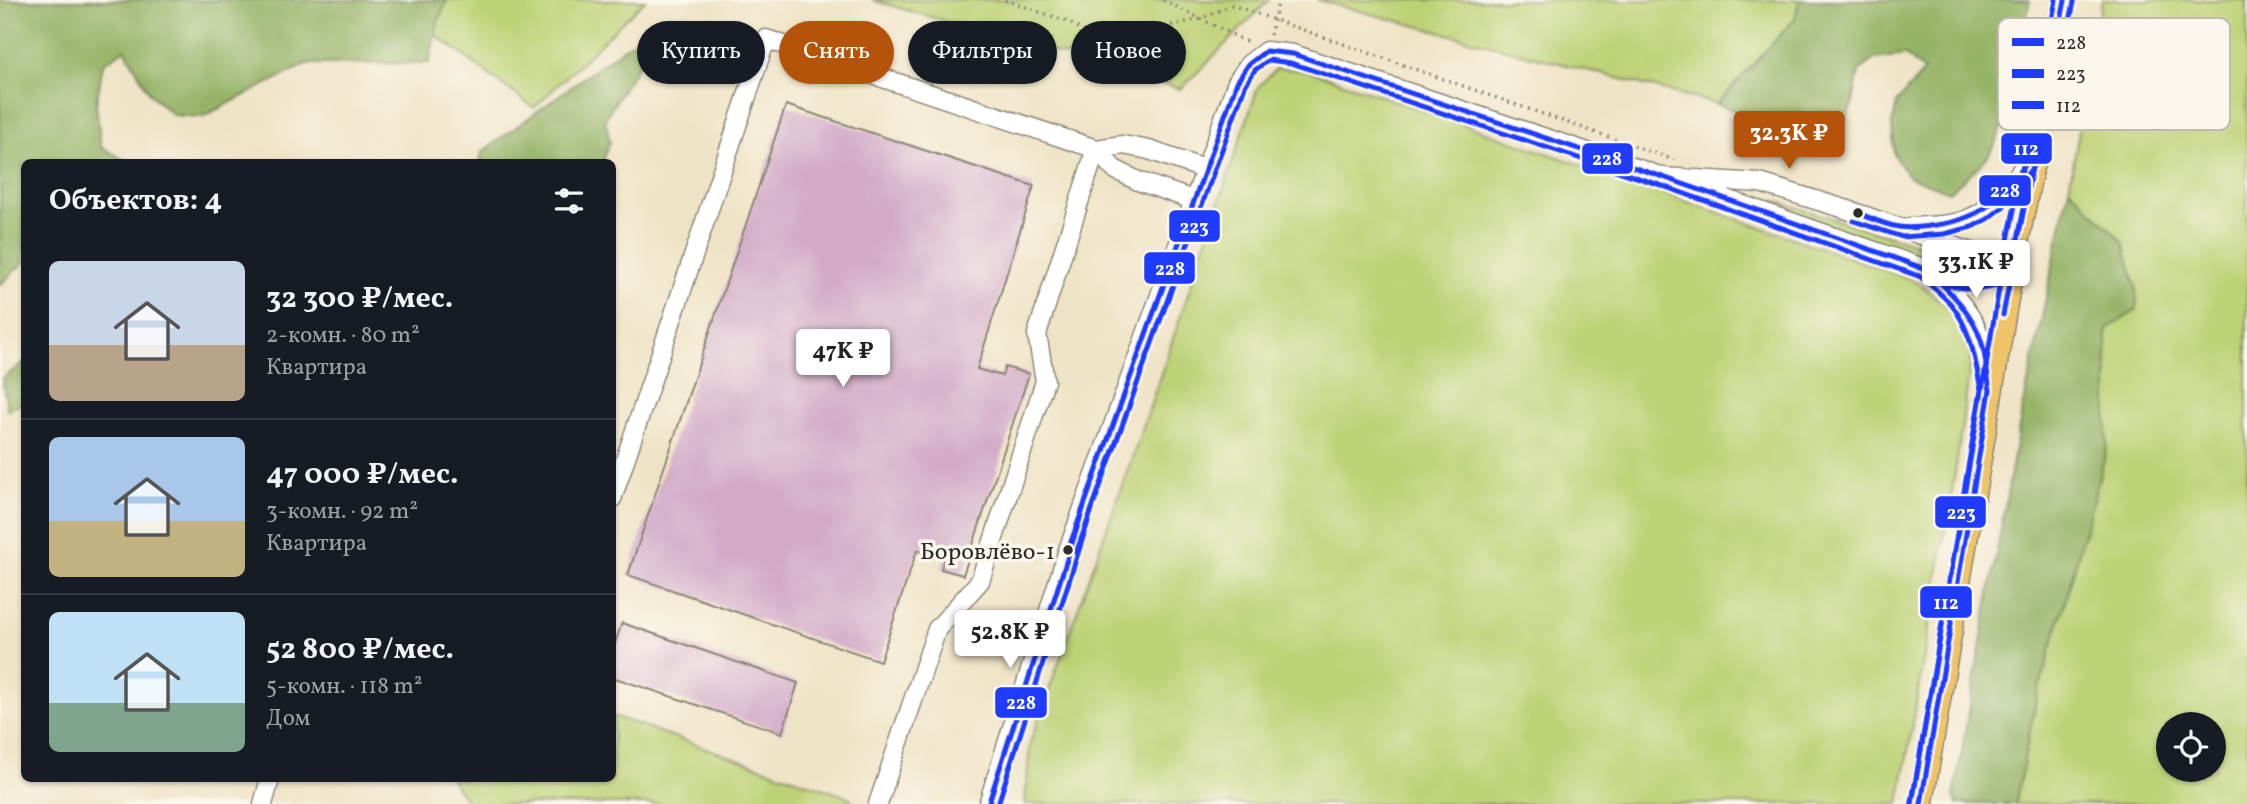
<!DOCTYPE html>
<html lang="ru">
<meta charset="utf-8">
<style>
:root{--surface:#171b24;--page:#20242c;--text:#f1f3f6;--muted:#9ea1a6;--line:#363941;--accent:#b45309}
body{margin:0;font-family:Vollkorn,serif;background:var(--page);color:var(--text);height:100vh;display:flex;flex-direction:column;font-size:26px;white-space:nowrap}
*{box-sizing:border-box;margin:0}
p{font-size:23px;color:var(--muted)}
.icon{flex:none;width:38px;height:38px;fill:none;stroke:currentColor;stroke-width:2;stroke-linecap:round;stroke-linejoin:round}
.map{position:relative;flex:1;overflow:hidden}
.details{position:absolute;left:21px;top:159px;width:595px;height:623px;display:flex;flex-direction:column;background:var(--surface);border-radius:10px;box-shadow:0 2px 5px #0004}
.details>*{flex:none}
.banner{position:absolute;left:637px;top:21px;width:665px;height:63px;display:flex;gap:14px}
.buttons{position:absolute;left:2156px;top:712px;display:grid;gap:14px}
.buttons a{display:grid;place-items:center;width:70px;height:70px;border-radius:50%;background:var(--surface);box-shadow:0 2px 5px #0004;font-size:35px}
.price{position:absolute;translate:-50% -60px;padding:0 16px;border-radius:7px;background:#fff;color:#222;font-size:23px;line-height:46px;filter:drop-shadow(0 2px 4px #0008)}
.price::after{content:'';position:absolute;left:50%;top:42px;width:21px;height:16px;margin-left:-10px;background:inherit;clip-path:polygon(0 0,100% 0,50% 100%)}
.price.current{background:var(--accent);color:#fff}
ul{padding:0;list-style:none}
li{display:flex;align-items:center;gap:21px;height:175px;padding:0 28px}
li+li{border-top:2px solid var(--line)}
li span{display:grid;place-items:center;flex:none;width:196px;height:140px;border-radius:10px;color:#555}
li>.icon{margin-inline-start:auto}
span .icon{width:84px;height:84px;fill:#fffc;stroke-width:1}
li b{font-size:30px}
h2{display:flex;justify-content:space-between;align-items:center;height:84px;padding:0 28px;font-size:30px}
.tag{padding:0 24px;border-radius:32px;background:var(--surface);box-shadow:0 2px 5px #0004;font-size:24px;line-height:63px}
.tag.current{background:var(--accent);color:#fff}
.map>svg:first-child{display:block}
.green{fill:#bdd276;stroke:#747e50;stroke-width:2;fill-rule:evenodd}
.forest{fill:#96b467;stroke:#607049;stroke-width:2}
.building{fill:#d2aac8}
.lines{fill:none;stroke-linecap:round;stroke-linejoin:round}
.minor-casing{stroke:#8d8778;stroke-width:21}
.major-casing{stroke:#8d8778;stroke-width:26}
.path{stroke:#8d8778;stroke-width:3.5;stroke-dasharray:2 5;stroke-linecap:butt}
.minor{stroke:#fff;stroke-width:18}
.major{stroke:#efc469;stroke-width:23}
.bus-1-casing{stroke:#fbf7ec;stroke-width:10}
.bus-2-casing{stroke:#fbf7ec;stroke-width:10}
.bus-3-casing{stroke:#fbf7ec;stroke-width:10}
.bus-1{stroke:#1f3bff;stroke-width:5}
.bus-2{stroke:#1f3bff;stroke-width:5}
.bus-3{stroke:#1f3bff;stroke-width:5}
.bus-dot{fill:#2b2b2b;stroke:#fbf7ec;stroke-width:2.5}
.labels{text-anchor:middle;stroke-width:7;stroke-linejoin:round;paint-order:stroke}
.bus-label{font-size:24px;fill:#2b2b2b;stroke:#fbf7ec;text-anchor:end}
.key{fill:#fbf7ec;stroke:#bdbab2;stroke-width:2}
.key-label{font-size:19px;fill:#2b2b2b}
.line-badge{stroke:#fbf7ec;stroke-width:2.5}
.badge-label{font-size:19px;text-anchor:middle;font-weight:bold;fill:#fff}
</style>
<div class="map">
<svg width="2247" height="804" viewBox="0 0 2247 804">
<rect width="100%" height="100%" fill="#fbf7ec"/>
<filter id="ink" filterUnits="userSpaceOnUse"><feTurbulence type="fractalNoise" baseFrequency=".0143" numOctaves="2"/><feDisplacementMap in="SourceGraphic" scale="14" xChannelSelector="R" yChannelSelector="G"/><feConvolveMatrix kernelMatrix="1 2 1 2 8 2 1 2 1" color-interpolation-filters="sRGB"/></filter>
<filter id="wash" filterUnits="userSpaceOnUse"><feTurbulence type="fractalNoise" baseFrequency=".00686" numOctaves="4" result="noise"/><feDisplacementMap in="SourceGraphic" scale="28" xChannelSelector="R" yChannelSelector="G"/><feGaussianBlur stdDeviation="1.57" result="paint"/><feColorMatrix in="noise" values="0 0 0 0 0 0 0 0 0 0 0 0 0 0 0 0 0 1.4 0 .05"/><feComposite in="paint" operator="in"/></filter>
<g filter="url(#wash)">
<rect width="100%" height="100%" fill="#efe3c5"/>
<path class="green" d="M447 0H645L534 108 433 33Z
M872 0H1269L1181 89Z
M1317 0H1799L1795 19 1717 104Z
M2102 0H2247V804H2015L2037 695 2069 588 2107 448V328L2095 216 2069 188ZM2168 724H2214V770H2168Z
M1277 68 1309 71 1914 280 1945 304 1965 331 1971 359 1956 467 1899 804H1025L1030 743 1143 427 1258 87Z
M1776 201 1974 262 1981 268 1980 272 1971 275 1778 208 1774 206Z
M613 716 851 798 849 804H469L451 779H612Z"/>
<path class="forest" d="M0 0H447L438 21 429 63 306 64 202 117 173 115 150 94 125 49 103 64 96 105 101 147 130 163H24V262L0 285Z
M1799 0H2030C2020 49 2015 111 1989 154 1980 168 1962 180 1949 192L1908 176 1894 154 1892 125 1897 102 1924 71 1906 55 1874 59 1859 71 1853 103 1840 131 1822 145 1717 104 1795 19Z
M642 35 649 47 605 119 610 142 602 163H480L482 152Z
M2069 188 2124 243 2136 287 2137 310 2107 329V448L2069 588 2037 695 2015 804H1957L1954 796 2019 427Z
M24 362V402L8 411 2 379Z"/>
<g id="blocks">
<path class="building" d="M786 105 1034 186 977 369 1002 376 1005 367 1029 374 963 575 941 569 944 558 917 550 880 661 628 575Z
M622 623 798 683 782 733 612 677V652Z"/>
</g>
</g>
<g filter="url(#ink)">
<use href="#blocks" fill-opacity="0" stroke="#8d8778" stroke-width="2"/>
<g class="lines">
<g class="minor-casing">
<path id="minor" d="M1096 149 1114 169 1138 181 1193 200
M1910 227C1925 226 1940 226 1955 223 1991 216 2012 184 2032 155
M1929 272C1951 290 1974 314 1982 343 1985 356 1986 369 1989 382
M612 499 766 39 1096 149 1123 145 1149 150 1204 169
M263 804 270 779
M878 804 937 629 980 581 1045 381 1037 334 1096 149
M988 804 1068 550 1237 82 1249 64 1266 51 1293 54 1663 177 1926 269 1973 281 2002 276 2012 266 1845 209 1760 183 1663 177"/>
</g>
<g class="major-casing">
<path id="major" d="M1921 804 2012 266 2065 0"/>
</g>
<path class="path" d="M1005 0 1066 21 1092 36 1117 37 1200 19 1232 5 1674 160
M1163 0 1249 43
M1270 35 1279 0"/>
<use href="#minor" class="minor"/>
<use href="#major" class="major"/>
<g class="bus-1-casing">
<path id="bus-1" d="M1858 213C1871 218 1884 225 1899 227 1911 229 1924 227 1936 225 1988 219 2007 191 2035 151L2036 146
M1905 262C1937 274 1984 295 2012 266
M2003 315 2065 0
M1068 550 1237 82 1249 64 1266 51 1293 54 1663 177 1926 269C1948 290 1971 310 1981 340 1986 356 1987 374 1990 390L1921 804
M989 802 1085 503"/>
</g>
<g class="bus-2-casing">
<path id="bus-2" d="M1854 221 1902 237 1944 234 1972 227 1988 219 2003 207 2043 153 2074 2
M1902 270C1938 283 1987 304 2018 272
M1076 553 1245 86 1255 70 1269 60 1291 63 1660 185 1921 277C1931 285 1941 294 1950 303 1971 328 1975 359 1981 390L1912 803
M998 804 1093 506"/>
</g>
<g class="bus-3-casing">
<path id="bus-3" d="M1912 803 2003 265 2056 0"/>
</g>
<use href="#bus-1" class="bus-1"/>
<use href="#bus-2" class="bus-2"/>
<use href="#bus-3" class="bus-3"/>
</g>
</g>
<g class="bus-dot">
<circle cx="1858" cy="213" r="6"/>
<circle cx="1068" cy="550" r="6"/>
</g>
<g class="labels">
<g class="bus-label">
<text x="1055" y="559">Боровлёво-1</text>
</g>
</g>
<rect x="1998" y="18" width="232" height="112" rx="10" class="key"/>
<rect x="2012" y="38" width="32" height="8" fill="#1f3bff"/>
<rect x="2012" y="69" width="32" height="9" fill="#1f3bff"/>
<rect x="2012" y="101" width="32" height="8" fill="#1f3bff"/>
<g class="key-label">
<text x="2056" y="49">228</text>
<text x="2056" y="80">223</text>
<text x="2056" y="112">112</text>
</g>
<g class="line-badge">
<rect x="2000" y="132" width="53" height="33" rx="7" fill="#1f3bff"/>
<rect x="1581" y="142" width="53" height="33" rx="7" fill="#1f3bff"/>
<rect x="1978" y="174" width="54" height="33" rx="7" fill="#1f3bff"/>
<rect x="1168" y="209" width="53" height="34" rx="7" fill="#1f3bff"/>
<rect x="1143" y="251" width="53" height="34" rx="7" fill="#1f3bff"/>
<rect x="1934" y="495" width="53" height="34" rx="7" fill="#1f3bff"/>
<rect x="1919" y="585" width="54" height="34" rx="7" fill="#1f3bff"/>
<rect x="994" y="686" width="54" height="33" rx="7" fill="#1f3bff"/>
</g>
<g class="badge-label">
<text x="2026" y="155">112</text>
<text x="1607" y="165">228</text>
<text x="2005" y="197">228</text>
<text x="1194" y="233">223</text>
<text x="1170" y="275">228</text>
<text x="1961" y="519">223</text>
<text x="1946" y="609">112</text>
<text x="1021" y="709">228</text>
</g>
</svg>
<div class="buttons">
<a><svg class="icon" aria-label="locate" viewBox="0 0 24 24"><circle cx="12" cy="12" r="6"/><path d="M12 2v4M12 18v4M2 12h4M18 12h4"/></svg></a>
</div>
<b class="price current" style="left:1789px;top:171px">32.3K ₽</b>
<b class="price" style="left:1976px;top:300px">33.1K ₽</b>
<b class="price" style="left:843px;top:389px">47K ₽</b>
<b class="price" style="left:1010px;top:670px">52.8K ₽</b>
<div class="banner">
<a class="tag">Купить</a>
<a class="tag current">Снять</a>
<a class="tag">Фильтры</a>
<a class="tag">Новое</a>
</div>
<section class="details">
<h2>Объектов: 4<svg class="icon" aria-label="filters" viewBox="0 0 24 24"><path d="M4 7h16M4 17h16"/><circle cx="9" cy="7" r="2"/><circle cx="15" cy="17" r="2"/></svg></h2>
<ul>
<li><span style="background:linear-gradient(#c9d6e8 60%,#b9a48a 0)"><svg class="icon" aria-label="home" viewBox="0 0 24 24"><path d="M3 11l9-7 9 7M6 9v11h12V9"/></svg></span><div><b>32 300 ₽/мес.</b><p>2-комн. · 80 m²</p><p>Квартира</p></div></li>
<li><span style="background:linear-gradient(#a9c7e8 60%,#c2b280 0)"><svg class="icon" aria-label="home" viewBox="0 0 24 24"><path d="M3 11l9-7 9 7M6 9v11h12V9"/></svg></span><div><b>47 000 ₽/мес.</b><p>3-комн. · 92 m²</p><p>Квартира</p></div></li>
<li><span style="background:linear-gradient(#bfe0f5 65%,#7fa58c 0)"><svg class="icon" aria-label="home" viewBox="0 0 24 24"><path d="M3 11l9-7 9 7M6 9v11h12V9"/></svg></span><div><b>52 800 ₽/мес.</b><p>5-комн. · 118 m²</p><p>Дом</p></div></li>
</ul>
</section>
</div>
